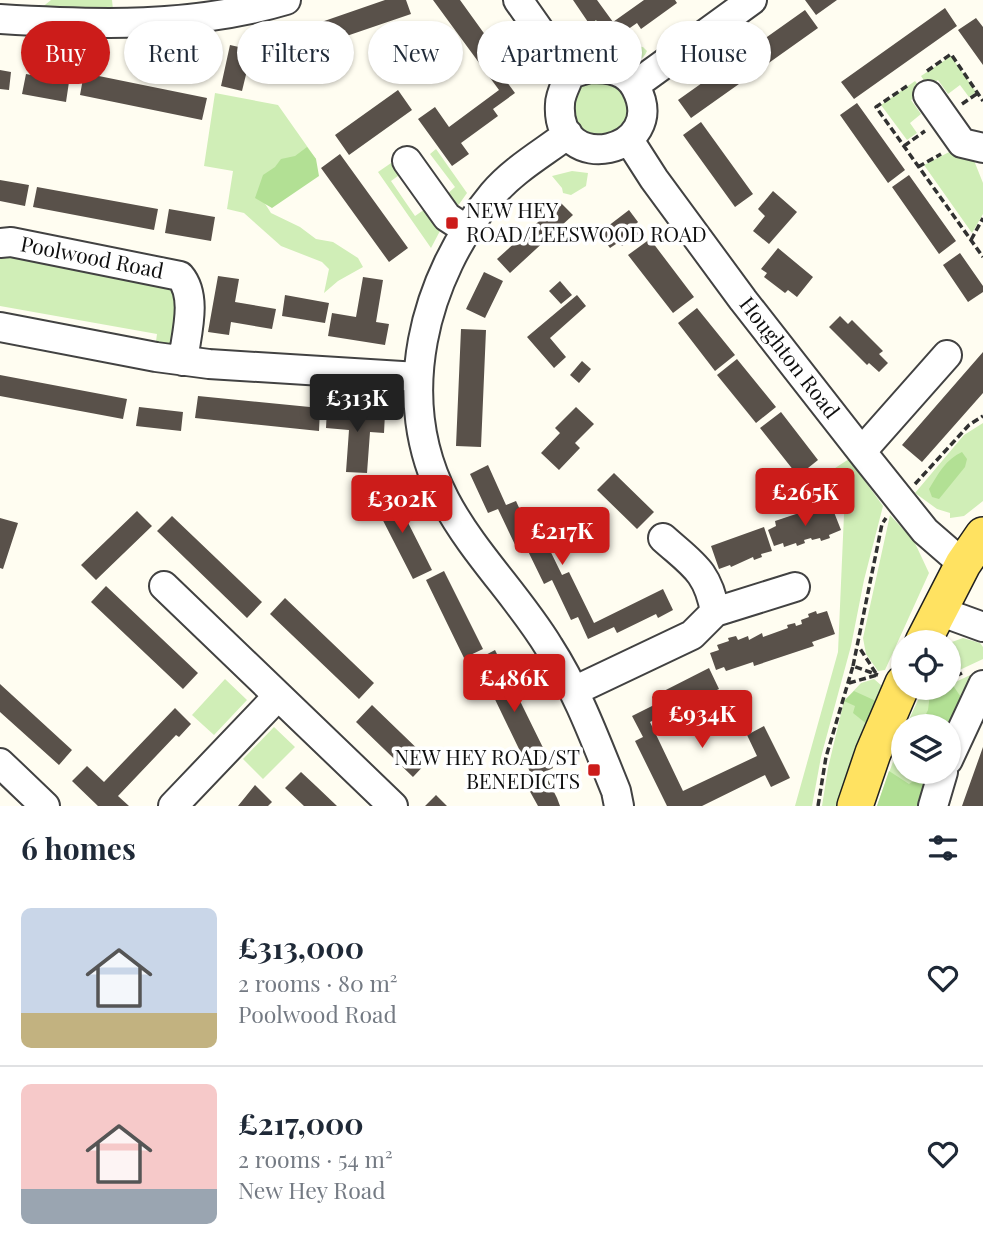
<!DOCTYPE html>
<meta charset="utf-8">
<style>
:root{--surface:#fff;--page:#f2f2f3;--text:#1f2937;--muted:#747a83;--line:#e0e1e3;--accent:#cc1c1a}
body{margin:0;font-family:"Playfair Display",serif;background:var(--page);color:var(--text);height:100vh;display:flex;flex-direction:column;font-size:26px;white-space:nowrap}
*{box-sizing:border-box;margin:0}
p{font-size:23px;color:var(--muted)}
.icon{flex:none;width:38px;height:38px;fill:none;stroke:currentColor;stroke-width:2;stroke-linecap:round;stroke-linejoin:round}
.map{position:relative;height:806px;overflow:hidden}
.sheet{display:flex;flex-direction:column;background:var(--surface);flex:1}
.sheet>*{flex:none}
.banner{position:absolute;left:21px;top:21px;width:942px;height:63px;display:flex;gap:14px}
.controls{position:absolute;left:891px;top:630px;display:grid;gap:14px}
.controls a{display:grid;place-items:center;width:70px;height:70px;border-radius:50%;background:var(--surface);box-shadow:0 2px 5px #0004;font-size:35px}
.price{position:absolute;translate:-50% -60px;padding:0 16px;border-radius:7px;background:var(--accent);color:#fff;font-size:23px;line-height:46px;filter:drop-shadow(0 2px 4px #0008)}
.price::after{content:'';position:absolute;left:50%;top:42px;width:21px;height:16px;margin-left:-10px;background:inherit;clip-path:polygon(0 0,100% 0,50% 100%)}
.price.active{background:#222;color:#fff}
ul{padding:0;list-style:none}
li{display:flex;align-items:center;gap:21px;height:175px;padding:0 21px}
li+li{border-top:2px solid var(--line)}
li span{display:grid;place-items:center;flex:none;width:196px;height:140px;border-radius:10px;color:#555}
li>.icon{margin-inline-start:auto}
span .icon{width:84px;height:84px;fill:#fffc;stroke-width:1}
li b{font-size:30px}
h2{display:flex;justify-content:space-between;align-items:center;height:84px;padding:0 21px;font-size:30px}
.tag{padding:0 24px;border-radius:32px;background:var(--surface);box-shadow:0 2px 5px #0004;font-size:24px;line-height:63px}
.tag.active{background:var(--accent);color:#fff}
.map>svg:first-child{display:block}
.green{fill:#d0eeb7}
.forest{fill:#b2e094}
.building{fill:#59514a}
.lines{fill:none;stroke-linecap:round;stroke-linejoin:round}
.minor-casing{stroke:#424242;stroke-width:32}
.major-casing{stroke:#202020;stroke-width:38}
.path{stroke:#313131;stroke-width:3.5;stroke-dasharray:7 3.5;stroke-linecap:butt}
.minor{stroke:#fff;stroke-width:28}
.major{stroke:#ffe261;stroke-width:35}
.poi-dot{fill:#cc1c1a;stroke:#fff;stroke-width:2.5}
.labels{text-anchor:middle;stroke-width:7;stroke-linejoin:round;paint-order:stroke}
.poi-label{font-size:21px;fill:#0f0f0f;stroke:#fff;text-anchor:start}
.street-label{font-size:21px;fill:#0f0f0f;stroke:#fff}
</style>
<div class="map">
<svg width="983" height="806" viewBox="0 0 983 806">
<rect width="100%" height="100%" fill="#fffdf1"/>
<path class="green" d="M51 0H112L113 10 35 13Z
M596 20 602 29 585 40 643 47 647 51C638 74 592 63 575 54 570 51 566 47 562 43Z
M951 56 976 92 969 97 960 85 948 94 938 80 928 86 921 76Z
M621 79 636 115 608 143 572 129V90L581 80Z
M915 81 923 91 911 100 921 114 910 123 917 133 907 140 881 105Z
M215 93 278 105 316 159 262 199 271 213 300 227 316 239 333 242 358 258 363 267 338 281 324 293 329 269 322 262 281 246 244 213 227 209 233 171 204 166Z
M957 148 973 158 983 183V214L972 233 924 165Z
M436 149 467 193 455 210 445 196 455 187 430 154Z
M394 161 402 173 391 181 415 216 428 207 441 229 431 248 378 172Z
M572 171 588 173 586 186 571 195 563 193 562 188 552 176Z
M0 254 172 283 178 299 170 346 155 349 157 334 0 306Z
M983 423V501L964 516 950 518V513L937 509 915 493 964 435Z
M849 459 883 506 864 580 851 646 821 757 812 806H795L838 652 844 514 840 493 829 472Z
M890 515 914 541 929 573 885 670 878 671 866 654 863 638Z
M963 638 980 643 983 647V659L949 675V643Z
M979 671 949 743 948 726H906L918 700 943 688H948L949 685Z
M225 679 247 700 214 735 192 715Z
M874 679 882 686 839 806H822L828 768 844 701 861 683Z
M274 727 295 747 263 779 243 759Z
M903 734V772H937L877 806Z"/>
<path class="forest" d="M307 147 316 159 319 176 272 208 255 198 263 175 275 167 281 159 295 156Z
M962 452 967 459 965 467 939 499 932 497 929 489C938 474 946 459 962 452Z
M952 684 965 703 948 726H934L932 719 924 718 928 710 930 694 948 688Z
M854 691 876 701 868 725 853 713 855 706 844 701Z
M889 771 909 784 915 780 917 782 924 779 923 772H937L926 806H877Z"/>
<path class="building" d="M385 0H406L411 14 285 57 278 37Z
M433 0H460L509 68 501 74 515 93 493 109 498 116 461 143 469 154 452 166 418 119 435 107 449 127 499 90Z
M573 0H597L613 22 644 0H675L677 3 641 29 637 23 611 41 596 20 590 25Z
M805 0H837L816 15Z
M945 8 957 26 854 99 841 82Z
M805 10 818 28 691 118 678 100Z
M976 18 983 27V65L958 30Z
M230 45 252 50 242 91 221 86Z
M0 70 11 72 9 90 0 89Z
M84 73 207 98 202 120 80 95Z
M26 74 69 82 66 102 22 94Z
M398 90 412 110 349 155 335 135Z
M857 103 905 170 888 183 840 115Z
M701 122 753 194 735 207 683 135Z
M340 154 408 248 389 262 321 168Z
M909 175 956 241 939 254 892 187Z
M0 180 29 185 25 206 0 201Z
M37 187 158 209 154 230 33 207Z
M773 191 797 212 769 244 753 231 765 216 758 209Z
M558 200 573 215 510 273 497 259 547 214 545 212Z
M169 209 215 217 211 241 165 233Z
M629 210 638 222 634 226 640 233 622 246 619 242 610 248 599 233Z
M650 239 694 297 673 313 628 255Z
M778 248 813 277 797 297 788 290 785 293 764 277 767 273 761 269Z
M960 253 983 286V292L968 302 943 265Z
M484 272 503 281 485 318 466 309Z
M218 276 239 279 235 302 276 309 272 329 231 322 229 335 208 332Z
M363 277 383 280 376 322 389 324 385 345 328 336 332 313 356 317Z
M560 281 572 295 561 304 549 291Z
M285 295 329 303 325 323 282 316Z
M577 295 586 306 550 338 566 357 554 368 527 337Z
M697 308 735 355 715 371 678 323Z
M840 316 848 324 852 320 883 351 879 354 888 363 879 372 869 363 867 365 829 327Z
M461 329 486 330 481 447 456 446Z
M983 352V393L922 462 902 445Z
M737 359 776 407 756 423 717 375Z
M582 361 591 369 579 383 570 375Z
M0 375 127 399 123 419 0 396Z
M198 396 320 408 319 431 195 418Z
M139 407 183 412 181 431 136 426Z
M576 407 594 424 575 443 580 448 559 470 541 453 560 433 555 428Z
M327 408 385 413 384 433 370 432 367 473 346 472 349 430 326 428Z
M781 412 818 460 798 476 760 428Z
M488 465 506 505 516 501 534 541 543 536 562 575 569 572 594 623 663 589 673 610 658 618 656 614 617 633 614 627 588 639 578 617 571 620 552 580 544 584 525 545 517 549 498 509 488 513 470 474Z
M614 473 654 512 637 529 597 490Z
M392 491 432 570 413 579 373 501Z
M832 507 841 530 829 535 830 538 821 541 820 538 812 540 811 538 804 540 805 543 797 546 796 543 784 547 783 543 774 546 768 530 776 526 775 521 805 511 807 516Z
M137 511 152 526 96 580 81 565Z
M172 516 262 602 247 618 157 531Z
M0 518 18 523 3 569 0 568Z
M764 527 772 551 761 554 762 557 754 560 753 557 731 567 730 565 719 569 711 546Z
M444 571 483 649 464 658 426 580Z
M106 586 198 673 183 689 91 602Z
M285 598 374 683 359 699 270 614Z
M816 611 817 614 827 611 835 634 812 642 814 646 754 666 753 662 726 671 724 667 716 670 710 653 719 650 717 645 729 641 728 638 736 636 738 640 748 636 749 640 762 633 763 637 788 628 787 625 795 623 796 626 802 624 801 620 809 617 808 614Z
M495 650 553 768 533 778 476 660Z
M709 668 719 689 650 722 683 791 757 756 747 735 764 726 790 778 771 787 765 775 702 806H667L635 741 643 737 632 716 656 704 652 697Z
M0 684 72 750 59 765 0 712Z
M372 705 429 760 413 777 356 722Z
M175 708 191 724 179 737 176 735 118 796 129 806H98L72 781 87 766 104 782Z
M983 747V806H962Z
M301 772 316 786 337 806H304L285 788Z
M547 778 557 798 560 806H538L528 788Z
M255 785 272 802 268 806H238Z
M436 795 447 806H425Z"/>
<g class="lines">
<g class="minor-casing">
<path id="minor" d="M518 0 570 74
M0 19C97 25 192 28 286 0
M590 68C609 68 627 70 636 88 670 153 555 178 560 104 560 94 567 83 570 74Z
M635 85 752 0
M928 95 962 143 983 148
M568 134C543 153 513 170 493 194 423 278 392 399 445 500 473 553 518 596 549 647 578 692 596 742 616 791L619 806
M629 140 654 179 743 300 865 456 925 531 963 564
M407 161 447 217 467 230
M0 243 11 242 180 276C198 297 186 335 183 361
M0 327 156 357 209 364 418 377
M862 451 947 355
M663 538C692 564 708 571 715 612
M164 586 393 806
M939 611 983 627
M574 691 692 635 715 612 795 587
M948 760 983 685
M0 763 45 806
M173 806 278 696
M933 806 943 772"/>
</g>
<g class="major-casing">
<path id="major" d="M923 642 963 564 983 535
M855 806 873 753 903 683"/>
</g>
<path class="path" d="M927 71 951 54 983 101
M907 86 876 107 983 257
M962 104 978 93
M904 146 925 131
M918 167 941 154
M971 240 983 218
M915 484 969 425 983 416
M853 666 882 524 886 518
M948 680 962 673
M849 683 877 675 859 647
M818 806 826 757 853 666 878 675"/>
<use href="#minor" class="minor"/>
<use href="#major" class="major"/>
</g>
<g class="poi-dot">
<rect x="445" y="216" width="14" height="14" rx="3.5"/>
<rect x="587" y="763" width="14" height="14" rx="3.5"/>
</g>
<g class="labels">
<g class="poi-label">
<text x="466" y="218">NEW HEY<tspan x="466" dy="24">ROAD/LEESWOOD ROAD</tspan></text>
<text x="580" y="765" text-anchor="end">NEW HEY ROAD/ST<tspan x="580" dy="24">BENEDICTS</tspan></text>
</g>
<g class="street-label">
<text transform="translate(92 258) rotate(11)" y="7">Poolwood Road</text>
<text transform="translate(789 358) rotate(52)" y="7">Houghton Road</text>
</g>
</g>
</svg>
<div class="controls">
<a><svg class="icon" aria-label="locate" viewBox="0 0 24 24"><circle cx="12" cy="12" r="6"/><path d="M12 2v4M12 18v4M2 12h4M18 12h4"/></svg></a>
<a><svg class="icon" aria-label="layers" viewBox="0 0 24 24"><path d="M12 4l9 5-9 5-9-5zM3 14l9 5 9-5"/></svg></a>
</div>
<b class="price active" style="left:357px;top:434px">£313K</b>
<b class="price" style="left:805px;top:528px">£265K</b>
<b class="price" style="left:402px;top:535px">£302K</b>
<b class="price" style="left:562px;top:567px">£217K</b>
<b class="price" style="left:514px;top:714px">£486K</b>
<b class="price" style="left:702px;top:750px">£934K</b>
<div class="banner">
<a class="tag active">Buy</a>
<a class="tag">Rent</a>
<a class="tag">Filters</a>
<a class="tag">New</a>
<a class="tag">Apartment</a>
<a class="tag">House</a>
</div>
</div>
<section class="sheet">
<h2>6 homes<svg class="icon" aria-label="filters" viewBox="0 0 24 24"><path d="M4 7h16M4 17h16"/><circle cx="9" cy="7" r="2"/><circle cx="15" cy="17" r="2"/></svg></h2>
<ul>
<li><span style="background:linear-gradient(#c9d6e8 75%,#c2b280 0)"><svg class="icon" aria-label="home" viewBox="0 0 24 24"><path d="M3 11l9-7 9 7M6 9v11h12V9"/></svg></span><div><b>£313,000</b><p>2 rooms · 80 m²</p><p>Poolwood Road</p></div><svg class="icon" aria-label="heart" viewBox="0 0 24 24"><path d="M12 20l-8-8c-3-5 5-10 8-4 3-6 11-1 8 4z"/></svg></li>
<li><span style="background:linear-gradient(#f6c9c9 75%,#9aa5b1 0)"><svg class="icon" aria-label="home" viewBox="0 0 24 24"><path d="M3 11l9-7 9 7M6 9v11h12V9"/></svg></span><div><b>£217,000</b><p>2 rooms · 54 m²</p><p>New Hey Road</p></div><svg class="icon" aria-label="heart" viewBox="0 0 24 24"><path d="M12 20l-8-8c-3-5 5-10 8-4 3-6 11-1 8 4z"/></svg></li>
</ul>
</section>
